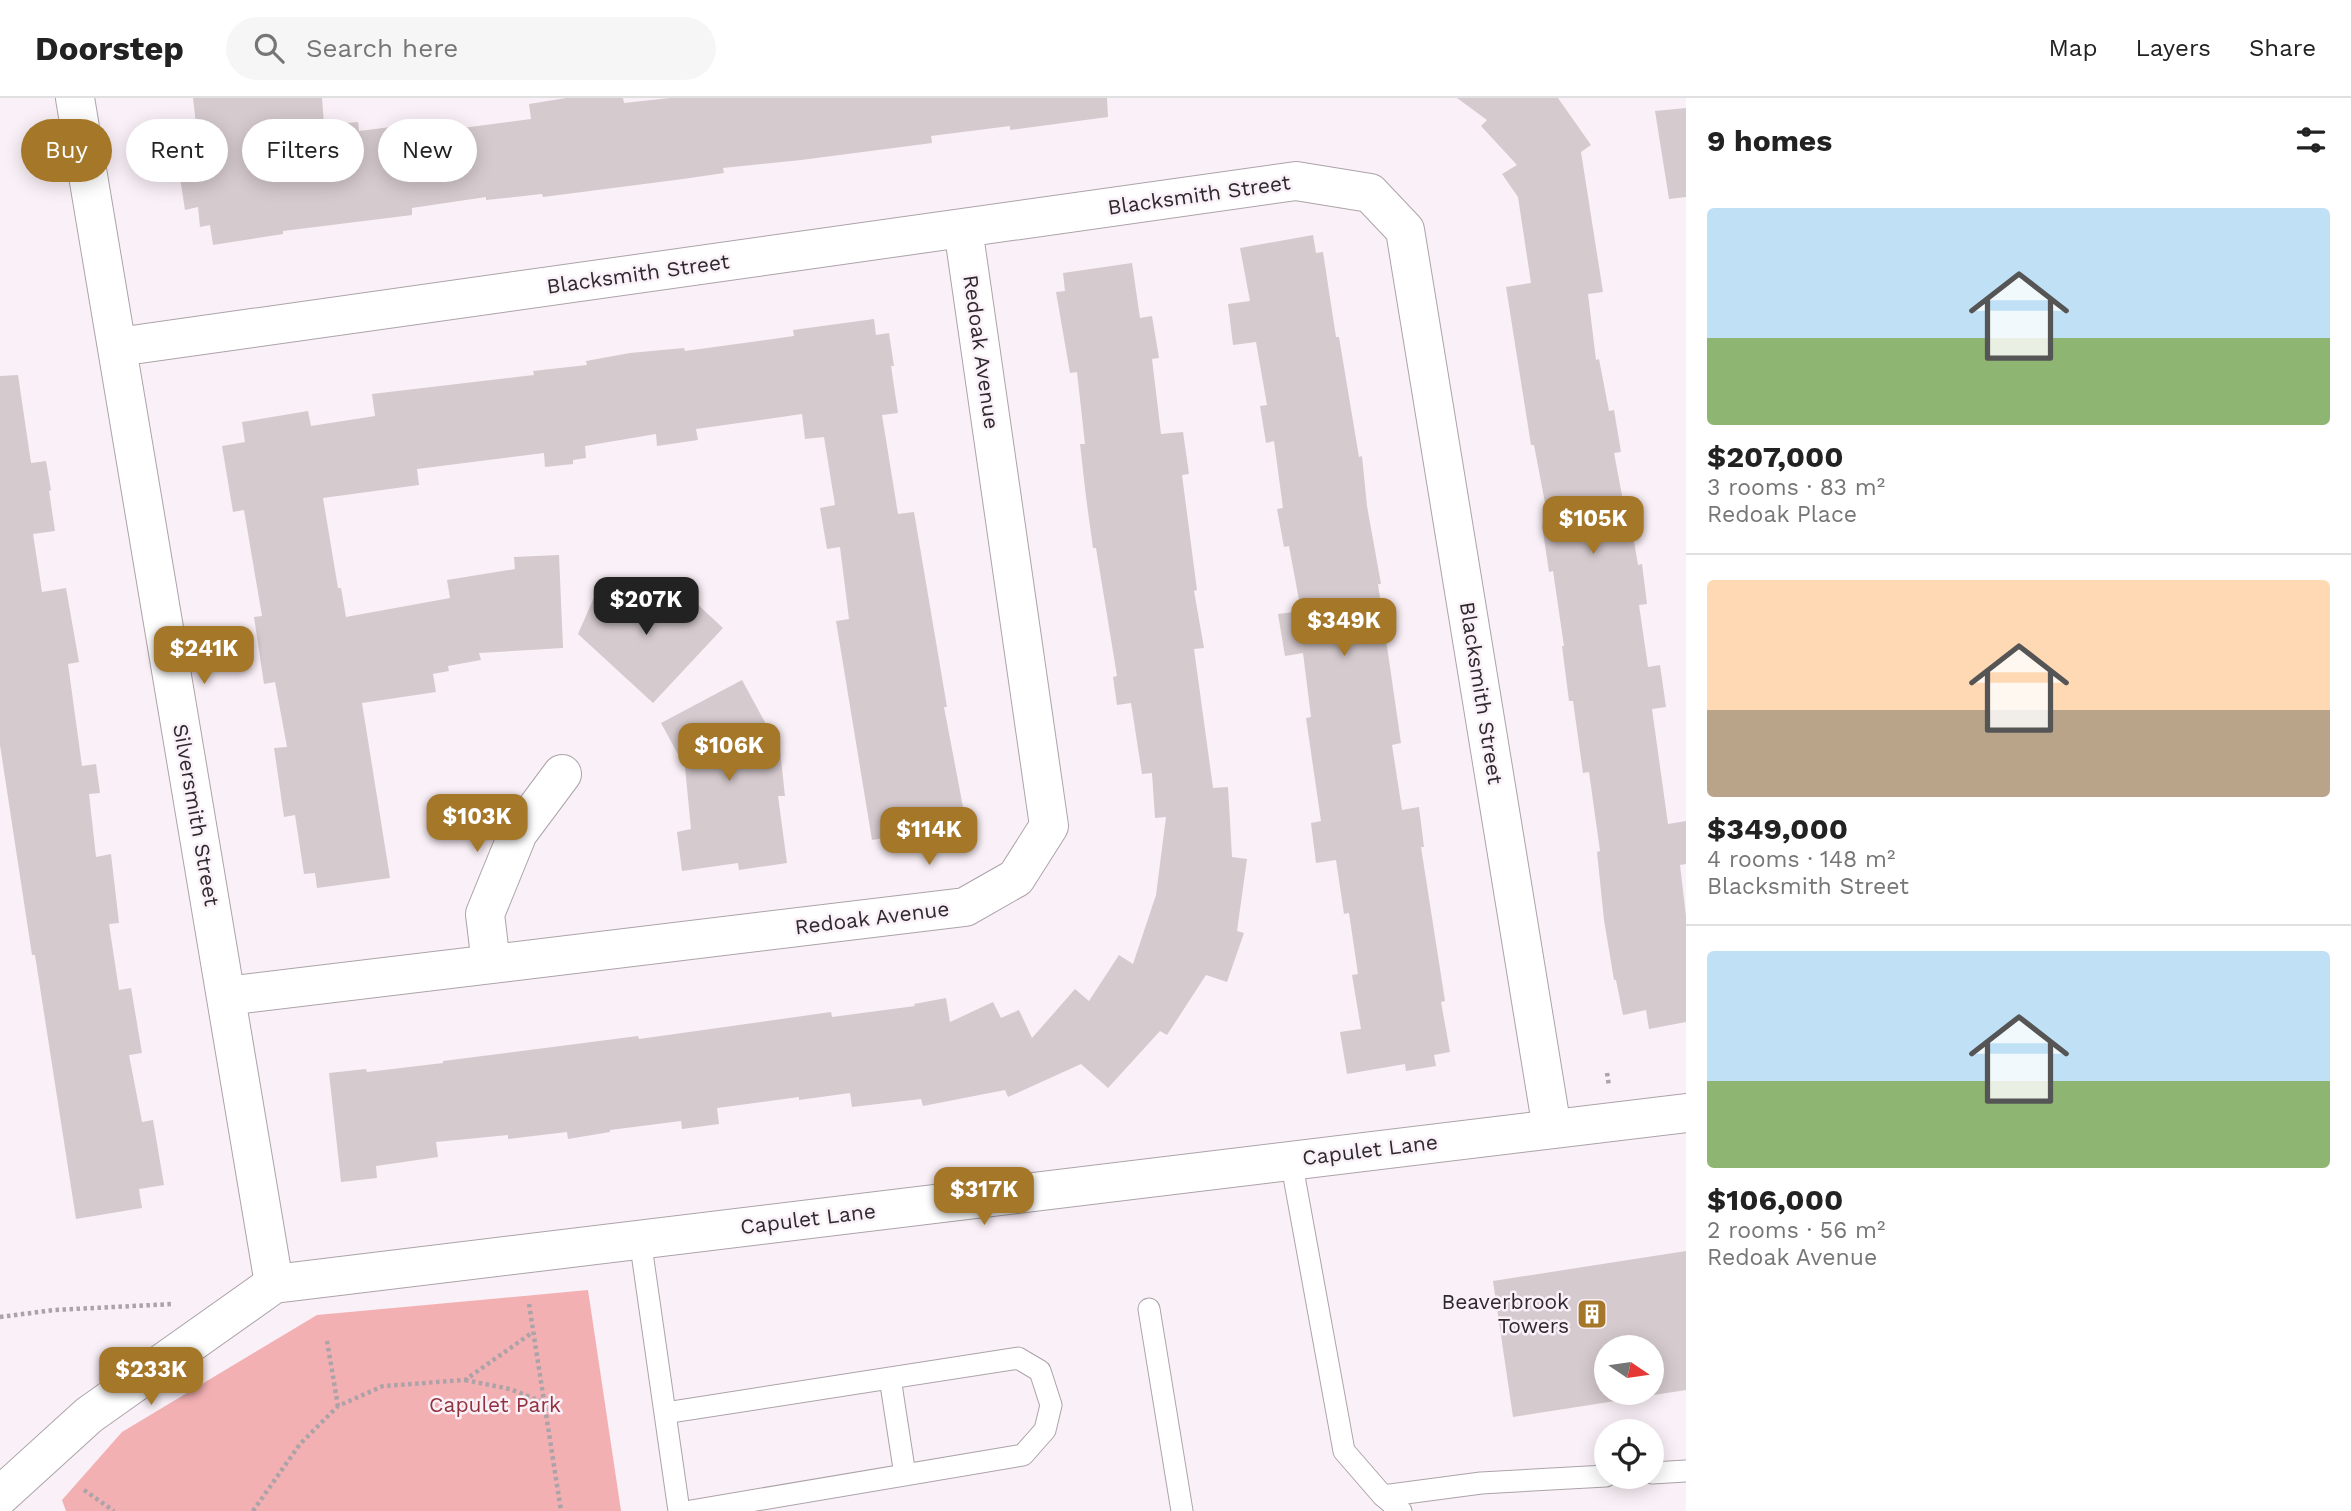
<!DOCTYPE html>
<meta charset="utf-8">
<style>
:root{--surface:#fff;--page:#f6f6f6;--text:#222;--muted:#767676;--line:#e0e0e0;--accent:#a47729}
body{margin:0;font-family:"Work Sans",sans-serif;background:var(--page);color:var(--text);height:100vh;display:flex;flex-direction:column;font-size:26px;white-space:nowrap}
*{box-sizing:border-box;margin:0}
p{font-size:23px;color:var(--muted)}
.icon{flex:none;width:38px;height:38px;fill:none;stroke:currentColor;stroke-width:2;stroke-linecap:round;stroke-linejoin:round}
.map{position:relative;flex:1;overflow:hidden}
.drawer{display:flex;flex-direction:column;background:var(--surface);width:665px}
.drawer>*{flex:none}
.hud{position:absolute;left:21px;top:21px;width:665px;height:63px;display:flex;gap:14px}
.needle{width:46px;rotate:103deg}
.controls{position:absolute;left:1594px;top:1237px;display:grid;gap:14px}
.controls a{display:grid;place-items:center;width:70px;height:70px;border-radius:50%;background:var(--surface);box-shadow:0 4px 18px #0003;font-size:35px}
.price{position:absolute;translate:-50% -60px;padding:0 16px;border-radius:14px;background:var(--accent);color:#fff;font-size:23px;line-height:46px;filter:drop-shadow(0 2px 4px #0008)}
.price::after{content:'';position:absolute;left:50%;top:42px;width:21px;height:16px;margin-left:-10px;background:inherit;clip-path:polygon(0 0,100% 0,50% 100%)}
.price.current{background:#222;color:#fff}
ul{padding:0;list-style:none}
li{display:grid;align-content:center;gap:14px;height:371px;padding:0 21px}
li+li{border-top:2px solid var(--line)}
li span{display:grid;place-items:center;height:217px;border-radius:7px;color:#555}
li>.icon{margin-inline-start:auto}
span .icon{width:126px;height:126px;fill:#fffc;stroke-width:1}
li b{font-size:30px}
h2{display:flex;justify-content:space-between;align-items:center;height:84px;padding:0 21px;font-size:30px}
.chip{padding:0 24px;border-radius:32px;background:var(--surface);box-shadow:0 4px 18px #0003;font-size:24px;line-height:63px}
.chip.current{background:var(--accent);color:#fff}
header{display:flex;align-items:center;gap:42px;box-sizing:border-box;height:98px;padding:0 35px;background:var(--surface);border-bottom:2px solid var(--line)}
header strong{font-size:33px}
nav{display:flex;gap:38px;margin-inline-start:auto;font-size:24px}
.search{width:490px;height:63px;background:var(--page);display:flex;align-items:center;gap:18px;box-sizing:border-box;padding:0 24px;border-radius:38px;color:var(--muted);font-size:26px}
main{display:flex;flex:1;min-height:0}
.map>svg:first-child{display:block}
.green{fill:#f3b0b3}
.building{fill:#d5cace;fill-rule:evenodd}
.lines{fill:none;stroke-linecap:round;stroke-linejoin:round}
.lane-casing{stroke:#aca3a9;stroke-width:23}
.street-casing{stroke:#aca3a9;stroke-width:40}
.secondary-casing{stroke:#aca3a9;stroke-width:40}
.path{stroke:#aba3a8;stroke-width:4.5;stroke-dasharray:3.5 3.5;stroke-linecap:butt}
.lane{stroke:#fff;stroke-width:21}
.street{stroke:#fff;stroke-width:38}
.secondary{stroke:#fff;stroke-width:38}
.labels{text-anchor:middle;stroke-width:5;stroke-linejoin:round;paint-order:stroke}
.street-label{font-size:21px;fill:#2d292c;stroke:#faf0f7}
.poi-label{font-size:21px;fill:#2d292c;stroke:#faf0f7;text-anchor:end}
.park-label{font-size:21px;fill:#91323f;stroke:#faf0f7}
</style>
<header>
<strong>Doorstep</strong>
<div class="search"><svg class="icon" aria-label="search" viewBox="0 0 24 24"><circle cx="10" cy="10" r="6"/><path d="M15 15l6 6"/></svg>Search here</div>
<nav><a>Map</a><a>Layers</a><a>Share</a></nav>
</header>
<main>
<div class="map">
<svg width="1686" height="1413" viewBox="0 0 1686 1413">
<rect width="100%" height="100%" fill="#faf0f7"/>
<path class="green" d="M588 1192 621 1413H66L62 1402 122 1334 317 1217Z"/>
<path class="building" d="M193 0H322L324 27 358 24 359 33 415 26 417 36 531 21 529 6 566 0H623L624 5 670 0H1107L1108 19 1010 32V28L931 38 932 45 801 62 723 70 724 75 683 81 543 99 542 96 486 102V99L412 110V117L283 133V136L213 147 210 127 200 129 198 109 185 112 175 47 198 43Z
M1457 0H1558L1591 47 1581 54 1603 194 1588 196 1596 262 1599 261 1609 313 1614 312 1621 354 1614 355 1625 413H1629L1638 467 1642 466 1647 506 1639 507 1648 569 1660 567 1666 609 1652 611 1668 726 1686 723V766L1680 767 1686 818V924L1649 931 1646 912 1623 917 1616 882H1614L1604 822 1597 754 1600 753 1589 674 1583 675 1573 603H1569L1562 548H1564L1553 473 1549 474 1542 427 1549 426 1534 347H1531L1506 189 1531 185 1518 99 1502 76 1517 67 1481 28 1487 22Z
M1686 10V99L1669 101 1655 13Z
M1313 137 1316 155 1323 154 1336 239H1339L1359 359 1362 358 1367 408 1381 486H1378L1401 645 1392 647 1402 712 1419 709 1424 749H1421L1445 903 1441 904 1450 954 1434 957 1436 968 1406 973 1405 966 1347 976 1340 934 1361 931 1352 877 1358 876 1349 815 1344 816 1336 762 1316 765 1311 725 1321 723 1306 620 1311 619 1303 555 1285 558 1278 516 1301 513 1289 448 1284 449 1277 411 1283 410 1274 343 1266 345 1260 308 1267 307 1256 244 1233 247 1228 206 1250 203 1240 150Z
M1132 165 1140 220 1152 218 1159 260 1152 261 1161 336 1183 334 1189 376 1182 377 1197 492 1194 493 1204 550 1194 551 1213 690 1228 689 1232 759 1247 761 1237 833 1244 835 1227 884 1206 877 1167 937 1160 933 1108 990 1081 966 1008 999 1005 992 923 1008 921 1001 852 1009 850 995 799 1002V999L717 1010 719 1026 682 1031 681 1023 610 1032V1034L568 1041 567 1034 508 1041V1037L436 1044 438 1059 376 1068 377 1080 341 1084 329 975 366 971 367 974 443 965V963L638 938 639 941 831 914 832 919 915 908 914 906 946 900 950 924 993 904 1001 920 1019 912 1032 940 1075 891 1089 903 1119 857 1133 866 1156 797 1166 719 1155 720 1152 675 1142 676 1131 605 1117 607 1113 579 1117 578 1096 450H1093L1086 399 1080 346H1085L1077 274 1070 275 1056 194 1065 193 1063 175Z
M874 221 876 237 889 235 894 268H891L898 315 882 317 898 416 914 414 947 609H944L963 709 946 711 950 729 872 742 836 523 849 521 840 449 827 451 820 410 835 407 824 339 805 341 802 316 696 331 698 342 657 348 656 336 585 348 586 360 573 362V366L545 369 544 355 417 371 419 387 323 400 338 490H341L346 519 450 500 447 482 515 471 514 459 559 457 563 550 479 555 481 562 448 568 449 573 433 576 436 594 362 605 390 780 317 790 315 775 304 776 295 717 284 719 274 650 287 649 275 584 264 586 254 519 262 518 244 412 233 414 222 348 245 344 242 324 308 313 311 328 375 318 372 296 534 277 533 273 587 267 586 263 630 255 684 250 685 253 794 238 793 232Z
M18 277 31 365 46 363 51 392 49 393 55 433 33 436 42 494 66 490 79 564 68 566 82 668 96 666 100 695 89 696 96 759 111 756 119 825 109 826 119 892 131 890 142 955 129 957 142 1024 153 1022 164 1087 139 1091 142 1110 76 1121 35 857H32L0 647V278Z
M602 481 682 516 694 503 723 530 653 605 578 536Z
M742 582 780 652 785 698H778L787 765 739 772 738 765 682 773 677 734 691 731 685 669 661 625Z
M1686 1153V1292L1513 1319 1493 1183ZM1606 1250H1652V1295H1606Z"/>
<g class="lines">
<g class="lane-casing">
<path id="lane" d="M1291 1062 1344 1353 1383 1398 1401 1413
M640 1141 679 1413
M1149 1211 1182 1413
M890 1280 905 1377
M665 1315 1018 1260 1040 1273 1051 1307 1045 1332 1023 1357 691 1413
M1652 1375 1686 1373
M1383 1398 1481 1385 1606 1378"/>
</g>
<g class="street-casing">
<path id="street" d="M75 0 274 1186
M118 249 1296 83 1370 95 1405 132 1552 1031
M491 866 485 816 518 735 562 676
M226 898 965 809 1016 780 1049 728 963 130"/>
</g>
<g class="secondary-casing">
<path id="secondary" d="M0 1398 89 1317 274 1186 1686 1015"/>
</g>
<path class="path" d="M1607 975 1609 988
M529 1206 561 1413
M0 1219 54 1212 173 1206
M327 1243 338 1308
M465 1282 510 1291 543 1304
M84 1392 114 1413
M253 1413 300 1346 338 1308 383 1288 465 1282 533 1234"/>
<use href="#lane" class="lane"/>
<use href="#street" class="street"/>
<use href="#secondary" class="secondary"/>
</g>
<defs>
<g id="building-square" transform="scale(1.575)"><rect x="-9" y="-9" width="18" height="18" rx="4" fill="#a47729" stroke="#faf0f7"/><path d="M-4-6H4V6H1V3H-1V6H-4ZM-2.5-4.3h1.7v1.8h-1.7ZM.8-4.3h1.7v1.8H.8ZM-2.5-1h1.7V.8h-1.7ZM.8-1h1.7V.8H.8Z" fill="#fff"/></g>
</defs>
<g fill-rule="evenodd">
<use href="#building-square" x="1592" y="1216"/>
</g>
<g class="labels">
<g class="street-label">
<text transform="translate(1199 97) rotate(-8)" y="7">Blacksmith Street</text>
<text transform="translate(638 176) rotate(-8)" y="7">Blacksmith Street</text>
<text transform="translate(981 254) rotate(82)" y="7">Redoak Avenue</text>
<text transform="translate(1481 595) rotate(81)" y="7">Blacksmith Street</text>
<text transform="translate(196 717) rotate(80)" y="7">Silversmith Street</text>
<text transform="translate(872 820) rotate(-7)" y="7">Redoak Avenue</text>
<text transform="translate(1370 1052) rotate(-7)" y="7">Capulet Lane</text>
<text transform="translate(808 1121) rotate(-7)" y="7">Capulet Lane</text>
</g>
<g class="poi-label">
<text x="1569" y="1211">Beaverbrook<tspan x="1569" dy="24">Towers</tspan></text>
</g>
<g class="park-label">
<text x="495" y="1314">Capulet Park</text>
</g>
</g>
</svg>
<div class="controls">
<a><svg class="needle" viewBox="-14 -14 28 28"><path d="M0-13l5 13h-10z" fill="#e53935"/><path d="M0 13l5-13h-10z" fill="#767676"/></svg></a>
<a><svg class="icon" aria-label="locate" viewBox="0 0 24 24"><circle cx="12" cy="12" r="6"/><path d="M12 2v4M12 18v4M2 12h4M18 12h4"/></svg></a>
</div>
<b class="price" style="left:1593px;top:458px">$105K</b>
<b class="price current" style="left:646px;top:539px">$207K</b>
<b class="price" style="left:1344px;top:560px">$349K</b>
<b class="price" style="left:204px;top:588px">$241K</b>
<b class="price" style="left:729px;top:685px">$106K</b>
<b class="price" style="left:477px;top:756px">$103K</b>
<b class="price" style="left:929px;top:769px">$114K</b>
<b class="price" style="left:984px;top:1129px">$317K</b>
<b class="price" style="left:151px;top:1309px">$233K</b>
<div class="hud">
<a class="chip current">Buy</a>
<a class="chip">Rent</a>
<a class="chip">Filters</a>
<a class="chip">New</a>
</div>
</div>
<section class="drawer">
<h2>9 homes<svg class="icon" aria-label="filters" viewBox="0 0 24 24"><path d="M4 7h16M4 17h16"/><circle cx="9" cy="7" r="2"/><circle cx="15" cy="17" r="2"/></svg></h2>
<ul>
<li><span style="background:linear-gradient(#bfe0f5 60%,#8fb573 0)"><svg class="icon" aria-label="home" viewBox="0 0 24 24"><path d="M3 11l9-7 9 7M6 9v11h12V9"/></svg></span><div><b>$207,000</b><p>3 rooms · 83 m²</p><p>Redoak Place</p></div></li>
<li><span style="background:linear-gradient(#ffd9b3 60%,#b9a48a 0)"><svg class="icon" aria-label="home" viewBox="0 0 24 24"><path d="M3 11l9-7 9 7M6 9v11h12V9"/></svg></span><div><b>$349,000</b><p>4 rooms · 148 m²</p><p>Blacksmith Street</p></div></li>
<li><span style="background:linear-gradient(#bfe0f5 60%,#8fb573 0)"><svg class="icon" aria-label="home" viewBox="0 0 24 24"><path d="M3 11l9-7 9 7M6 9v11h12V9"/></svg></span><div><b>$106,000</b><p>2 rooms · 56 m²</p><p>Redoak Avenue</p></div></li>
</ul>
</section>
</main>
